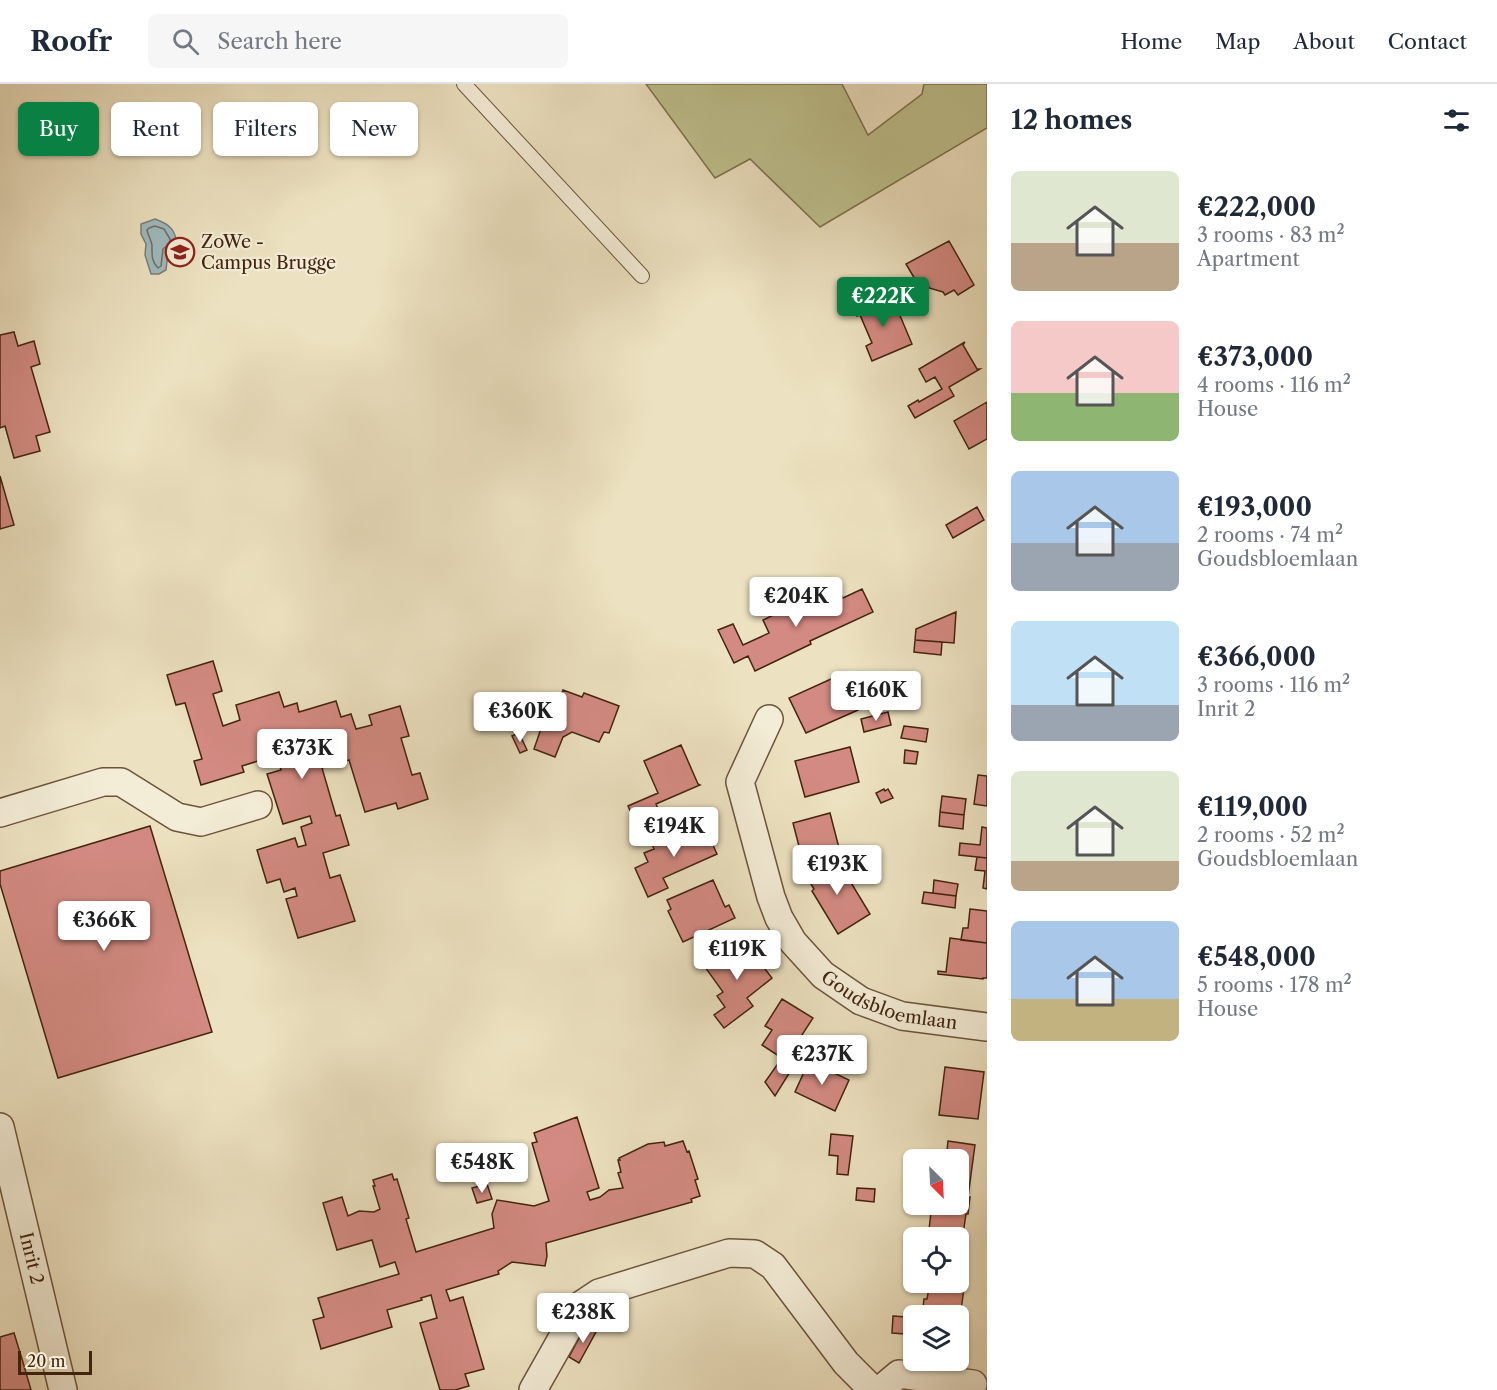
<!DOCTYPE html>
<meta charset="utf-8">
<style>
:root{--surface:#fff;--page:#f6f6f7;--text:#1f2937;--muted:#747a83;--line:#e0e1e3;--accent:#0b8043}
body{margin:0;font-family:"Libre Caslon Text",serif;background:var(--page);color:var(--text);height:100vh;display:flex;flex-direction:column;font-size:22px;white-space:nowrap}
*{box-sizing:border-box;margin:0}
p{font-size:20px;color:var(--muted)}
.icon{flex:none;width:33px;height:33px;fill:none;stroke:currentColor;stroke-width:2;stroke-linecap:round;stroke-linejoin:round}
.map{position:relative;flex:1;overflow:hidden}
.details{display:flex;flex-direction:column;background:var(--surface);width:510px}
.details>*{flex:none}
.banner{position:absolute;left:18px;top:18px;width:570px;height:54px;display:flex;gap:12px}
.needle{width:39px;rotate:156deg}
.tools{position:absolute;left:903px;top:1065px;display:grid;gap:12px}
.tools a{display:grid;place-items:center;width:66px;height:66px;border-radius:9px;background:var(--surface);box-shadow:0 2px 4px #0004;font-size:30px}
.scale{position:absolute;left:18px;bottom:15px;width:74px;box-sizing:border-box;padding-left:6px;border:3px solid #43240f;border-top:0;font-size:16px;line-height:21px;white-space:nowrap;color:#43240f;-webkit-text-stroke:4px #f3ecd6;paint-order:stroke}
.price{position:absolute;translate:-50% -51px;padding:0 14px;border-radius:6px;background:#fff;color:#222;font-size:20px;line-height:39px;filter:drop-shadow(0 2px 3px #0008)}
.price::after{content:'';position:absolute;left:50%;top:36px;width:18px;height:14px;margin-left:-9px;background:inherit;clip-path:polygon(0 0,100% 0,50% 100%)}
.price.selected{background:var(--accent);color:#fff}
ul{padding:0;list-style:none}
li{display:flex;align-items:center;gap:18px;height:150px;padding:0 24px}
li span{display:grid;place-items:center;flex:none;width:168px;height:120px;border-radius:9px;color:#555}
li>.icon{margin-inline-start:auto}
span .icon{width:72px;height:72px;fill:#fffc;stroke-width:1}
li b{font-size:26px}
h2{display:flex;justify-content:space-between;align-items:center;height:72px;padding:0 24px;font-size:26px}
.chip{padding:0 21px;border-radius:9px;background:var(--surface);box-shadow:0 2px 4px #0004;font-size:21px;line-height:54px}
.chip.selected{background:var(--accent);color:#fff}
header{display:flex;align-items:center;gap:36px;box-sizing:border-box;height:84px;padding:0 30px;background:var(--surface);border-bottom:2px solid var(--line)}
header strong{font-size:28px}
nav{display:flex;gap:33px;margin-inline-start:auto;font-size:21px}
.search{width:420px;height:54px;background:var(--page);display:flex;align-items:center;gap:15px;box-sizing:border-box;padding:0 21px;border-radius:9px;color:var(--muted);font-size:22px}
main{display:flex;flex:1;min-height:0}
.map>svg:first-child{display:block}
.green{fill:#bec18e;stroke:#80724e;stroke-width:1.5}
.water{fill:#9fbabe;stroke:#7a7e78;stroke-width:1.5}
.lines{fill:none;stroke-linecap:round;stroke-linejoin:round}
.shore{stroke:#716f66;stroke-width:1.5}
.building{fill:#d38a82;stroke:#43240f;stroke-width:1.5}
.lane-casing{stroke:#6d533b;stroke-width:16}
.street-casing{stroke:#6d533b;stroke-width:30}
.lane{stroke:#f3ecd6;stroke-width:14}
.street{stroke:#f3ecd6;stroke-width:27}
.labels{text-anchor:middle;stroke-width:4.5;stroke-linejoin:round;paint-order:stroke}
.poi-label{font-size:18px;fill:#43240f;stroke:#f3ecd6;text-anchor:start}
.street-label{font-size:18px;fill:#43240f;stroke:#f3ecd6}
</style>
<header>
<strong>Roofr</strong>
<div class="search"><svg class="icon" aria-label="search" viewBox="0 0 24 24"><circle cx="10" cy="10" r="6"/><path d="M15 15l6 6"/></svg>Search here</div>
<nav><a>Home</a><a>Map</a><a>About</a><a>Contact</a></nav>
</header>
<main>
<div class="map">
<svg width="987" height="1306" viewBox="0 0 987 1306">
<rect width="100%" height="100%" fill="#ece1c0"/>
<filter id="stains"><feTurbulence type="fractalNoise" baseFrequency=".00333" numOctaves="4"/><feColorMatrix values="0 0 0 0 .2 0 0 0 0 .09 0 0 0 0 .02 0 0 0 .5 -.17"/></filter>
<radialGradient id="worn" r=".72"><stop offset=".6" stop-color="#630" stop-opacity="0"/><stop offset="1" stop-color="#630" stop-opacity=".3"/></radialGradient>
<path class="green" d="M646 0H842L868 51 922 10 924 0H987V44L820 143 750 75 715 94Z"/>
<path class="water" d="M155 135C169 140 177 146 176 162L168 168 166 186 159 190H151L145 171 146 160 141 150V140Z"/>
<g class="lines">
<path class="shore" d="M155 142 164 145 170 155V159L163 165 161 182 158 184C151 177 152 170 152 161 151 156 148 151 147 146L149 144Z"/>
</g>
<path class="building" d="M949 157 974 201 958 211 954 206 945 211 943 208 929 204 928 200 923 203 919 202 906 180Z
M867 214 871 224 893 215 912 260 872 277 866 262 872 259 860 231 857 232 852 221Z
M14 248 18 262 34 257 40 280 31 283 50 348 36 352 40 367 14 374 5 342 0 344V251Z
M965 258 963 261 977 285H980L949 303 954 312 915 334 908 322 918 316 919 318 942 305 935 293 926 298 919 285Z
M987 318V355L969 365 954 337Z
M0 392 14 441 0 445Z
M977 423 984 436 953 454 946 441Z
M862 505 873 528 810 557 811 560 755 587 748 572 734 579 718 546 733 540 743 561 769 549 763 536 818 509 823 520 841 511 843 514Z
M956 528 954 559 915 556 916 545Z
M915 556 942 558 941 571 914 568Z
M213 577 222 607 213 610 223 642 240 636 236 621 279 608 284 623 297 619 299 628 336 617 341 633 351 630 356 645 372 641 369 631 400 622 409 652 401 654 412 691 420 689 428 715 398 725 396 719 365 728 349 676 322 684 336 732 340 731 349 761 323 769 330 794 340 791 355 837 298 854 286 815 297 812 295 804 284 808 280 795 267 799 257 766 295 754 298 763 306 761 301 743 312 739 310 732 283 740 267 690 281 686 277 671 242 682 244 688 201 701 194 677 202 675 185 619 176 621 167 591Z
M842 590 858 626 806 649 789 614Z
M563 606 582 613 584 609 619 622 609 649 604 648 599 658 572 648 563 653 555 673 534 665 545 633 555 629Z
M888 628 891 641 864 648 861 635Z
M904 642 928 645 926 658 901 654Z
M519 649 527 666 520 669 512 652Z
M681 661 698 700 700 701 656 720 662 734 638 745 628 722 658 709 644 677Z
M850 663 859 698 805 713 795 677Z
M905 666 918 668 916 680 904 679Z
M978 691 987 692V722L974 720Z
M884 705 885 707 888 705 893 714 881 719 876 709Z
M942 712 966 715 964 731 940 728Z
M940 728 964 731 963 745 939 742Z
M830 729 839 764 802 774 793 739Z
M704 741 717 770 663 794 668 804 648 813 635 784 648 778 644 769 654 765 652 760 684 746 686 749Z
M150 742 212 948 58 994 0 800V787Z
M982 743 987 744V774L959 771 960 759 980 761Z
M977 773 987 774V805L983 804 985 787 975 786Z
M835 779 841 789 844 787 870 830 838 850 812 807 814 805 803 787Z
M713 796 725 823 729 821 735 834 683 858 668 827 671 825 667 816Z
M934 796 958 800 956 812 933 809Z
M924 808 956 812 955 824 922 819Z
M970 825 987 827V859L961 856 963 844H968Z
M950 854 987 859V894H983V895L938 890V887L946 888Z
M742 855 772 894 747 914 753 922 724 944 714 931 725 923 717 912 723 908 705 883Z
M782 915 813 934 787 974 795 980 775 1012 765 998 782 974 762 961 772 946 765 942Z
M809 977 849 996 835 1027 795 1008Z
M945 983 984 988 978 1035 939 1031Z
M577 1033 599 1104 587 1108 590 1116 600 1113 609 1106 623 1104 618 1089 621 1088 618 1076H620L619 1074 648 1060 664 1058 665 1062 683 1057 687 1068 689 1067 698 1095 695 1096 700 1112 691 1115 692 1118 546 1159 547 1172 545 1182 512 1178 498 1187 499 1190 446 1206 450 1217 463 1213 484 1285 465 1290 469 1302 455 1306H440L420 1239 437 1234 431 1211 421 1214 422 1216 387 1226 392 1243 321 1265 313 1236 324 1233 318 1214 399 1190 395 1178 380 1183 372 1156 337 1166 323 1119 342 1113 348 1132 359 1127 374 1128 380 1125 373 1102H375L373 1096 392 1090 394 1096 397 1095 409 1134 406 1135 416 1168 494 1144 492 1130 497 1116 534 1122 549 1117 532 1059 537 1058 534 1049Z
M831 1050 853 1052 848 1091 837 1090 838 1072 829 1071Z
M948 1057 975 1061 968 1113H970L968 1130H966L961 1164H958V1154H928L932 1120H958V1076H946Z
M487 1100 492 1115 477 1119 472 1104Z
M857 1104 875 1105 874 1118 856 1116Z
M958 1196 965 1197 958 1248V1232H922L924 1215H927L930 1198H958Z
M893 1232 906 1233 905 1250 892 1249Z
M586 1241 597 1246 579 1279 569 1273Z
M14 1249 22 1275 31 1306H0V1253Z"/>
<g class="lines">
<g class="lane-casing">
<path id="lane" d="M464 0 642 192"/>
</g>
<g class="street-casing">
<g id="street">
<path id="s1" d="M769 635 740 698 771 813 779 834 793 858 823 891 861 917 902 932 987 943"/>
<path d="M0 729 103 698H121L177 733 201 738 258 721"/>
<path id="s2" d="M0 1043 63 1306"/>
<path d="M533 1306 581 1221 599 1209 729 1169 755 1170 773 1182 846 1279 873 1306"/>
<path d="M880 1306 899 1290 973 1300"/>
</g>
</g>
<use href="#lane" class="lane"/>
<use href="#street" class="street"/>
</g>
<defs>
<g id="school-ring" transform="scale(1.5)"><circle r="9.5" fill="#f3ecd6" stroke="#8f2418" stroke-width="1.5"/><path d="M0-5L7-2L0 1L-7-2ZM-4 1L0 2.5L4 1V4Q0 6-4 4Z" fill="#8f2418"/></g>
</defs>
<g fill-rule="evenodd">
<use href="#school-ring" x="180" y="168"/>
</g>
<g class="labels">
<g class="poi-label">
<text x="201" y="164">ZoWe -<tspan x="201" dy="21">Campus Brugge</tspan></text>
</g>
<g class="street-label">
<text dy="6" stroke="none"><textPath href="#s1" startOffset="356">Goudsbloemlaan</textPath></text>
<text dy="6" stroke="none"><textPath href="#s2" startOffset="135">Inrit 2</textPath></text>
</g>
</g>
<rect width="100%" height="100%" filter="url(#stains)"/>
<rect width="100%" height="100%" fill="url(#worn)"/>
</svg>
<div class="tools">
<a><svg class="needle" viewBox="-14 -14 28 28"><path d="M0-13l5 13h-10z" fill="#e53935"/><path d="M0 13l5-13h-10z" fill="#747a83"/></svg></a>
<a><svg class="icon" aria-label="locate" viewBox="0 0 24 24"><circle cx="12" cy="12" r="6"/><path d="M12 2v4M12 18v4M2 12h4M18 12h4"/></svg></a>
<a><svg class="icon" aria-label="layers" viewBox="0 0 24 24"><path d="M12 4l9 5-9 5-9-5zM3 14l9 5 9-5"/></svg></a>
</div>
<div class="scale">20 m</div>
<b class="price selected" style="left:883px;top:244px">€222K</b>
<b class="price" style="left:796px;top:544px">€204K</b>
<b class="price" style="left:876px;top:638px">€160K</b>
<b class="price" style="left:520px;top:659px">€360K</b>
<b class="price" style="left:302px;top:696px">€373K</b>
<b class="price" style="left:674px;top:774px">€194K</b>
<b class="price" style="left:837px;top:812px">€193K</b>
<b class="price" style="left:104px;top:868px">€366K</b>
<b class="price" style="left:737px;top:897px">€119K</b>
<b class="price" style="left:822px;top:1002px">€237K</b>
<b class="price" style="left:482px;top:1110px">€548K</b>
<b class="price" style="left:583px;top:1260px">€238K</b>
<div class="banner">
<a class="chip selected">Buy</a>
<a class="chip">Rent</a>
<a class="chip">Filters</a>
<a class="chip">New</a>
</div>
</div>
<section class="details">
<h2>12 homes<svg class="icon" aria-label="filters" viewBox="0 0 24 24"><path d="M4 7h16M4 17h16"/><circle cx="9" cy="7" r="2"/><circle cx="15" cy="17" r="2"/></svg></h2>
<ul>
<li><span style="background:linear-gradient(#dfe7d0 60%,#b9a48a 0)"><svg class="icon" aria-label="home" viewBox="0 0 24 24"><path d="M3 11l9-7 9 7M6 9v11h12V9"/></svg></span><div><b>€222,000</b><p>3 rooms · 83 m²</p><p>Apartment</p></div></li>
<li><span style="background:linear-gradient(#f6c9c9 60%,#8fb573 0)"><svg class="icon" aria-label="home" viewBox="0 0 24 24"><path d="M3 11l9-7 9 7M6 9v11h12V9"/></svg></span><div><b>€373,000</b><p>4 rooms · 116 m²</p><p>House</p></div></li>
<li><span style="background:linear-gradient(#a9c7e8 60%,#9aa5b1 0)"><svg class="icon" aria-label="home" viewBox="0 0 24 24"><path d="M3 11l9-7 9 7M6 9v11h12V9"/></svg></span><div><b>€193,000</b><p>2 rooms · 74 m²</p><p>Goudsbloemlaan</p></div></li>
<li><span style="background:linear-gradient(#bfe0f5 70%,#9aa5b1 0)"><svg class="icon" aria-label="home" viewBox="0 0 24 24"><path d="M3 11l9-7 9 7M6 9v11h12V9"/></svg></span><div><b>€366,000</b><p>3 rooms · 116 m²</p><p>Inrit 2</p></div></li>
<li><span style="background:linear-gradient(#dfe7d0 75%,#b9a48a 0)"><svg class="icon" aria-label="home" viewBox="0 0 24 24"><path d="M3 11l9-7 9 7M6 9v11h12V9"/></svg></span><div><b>€119,000</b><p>2 rooms · 52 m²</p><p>Goudsbloemlaan</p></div></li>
<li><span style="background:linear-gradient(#a9c7e8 65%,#c2b280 0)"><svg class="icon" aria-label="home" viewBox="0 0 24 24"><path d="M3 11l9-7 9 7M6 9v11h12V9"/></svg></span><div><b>€548,000</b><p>5 rooms · 178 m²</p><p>House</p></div></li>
</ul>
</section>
</main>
